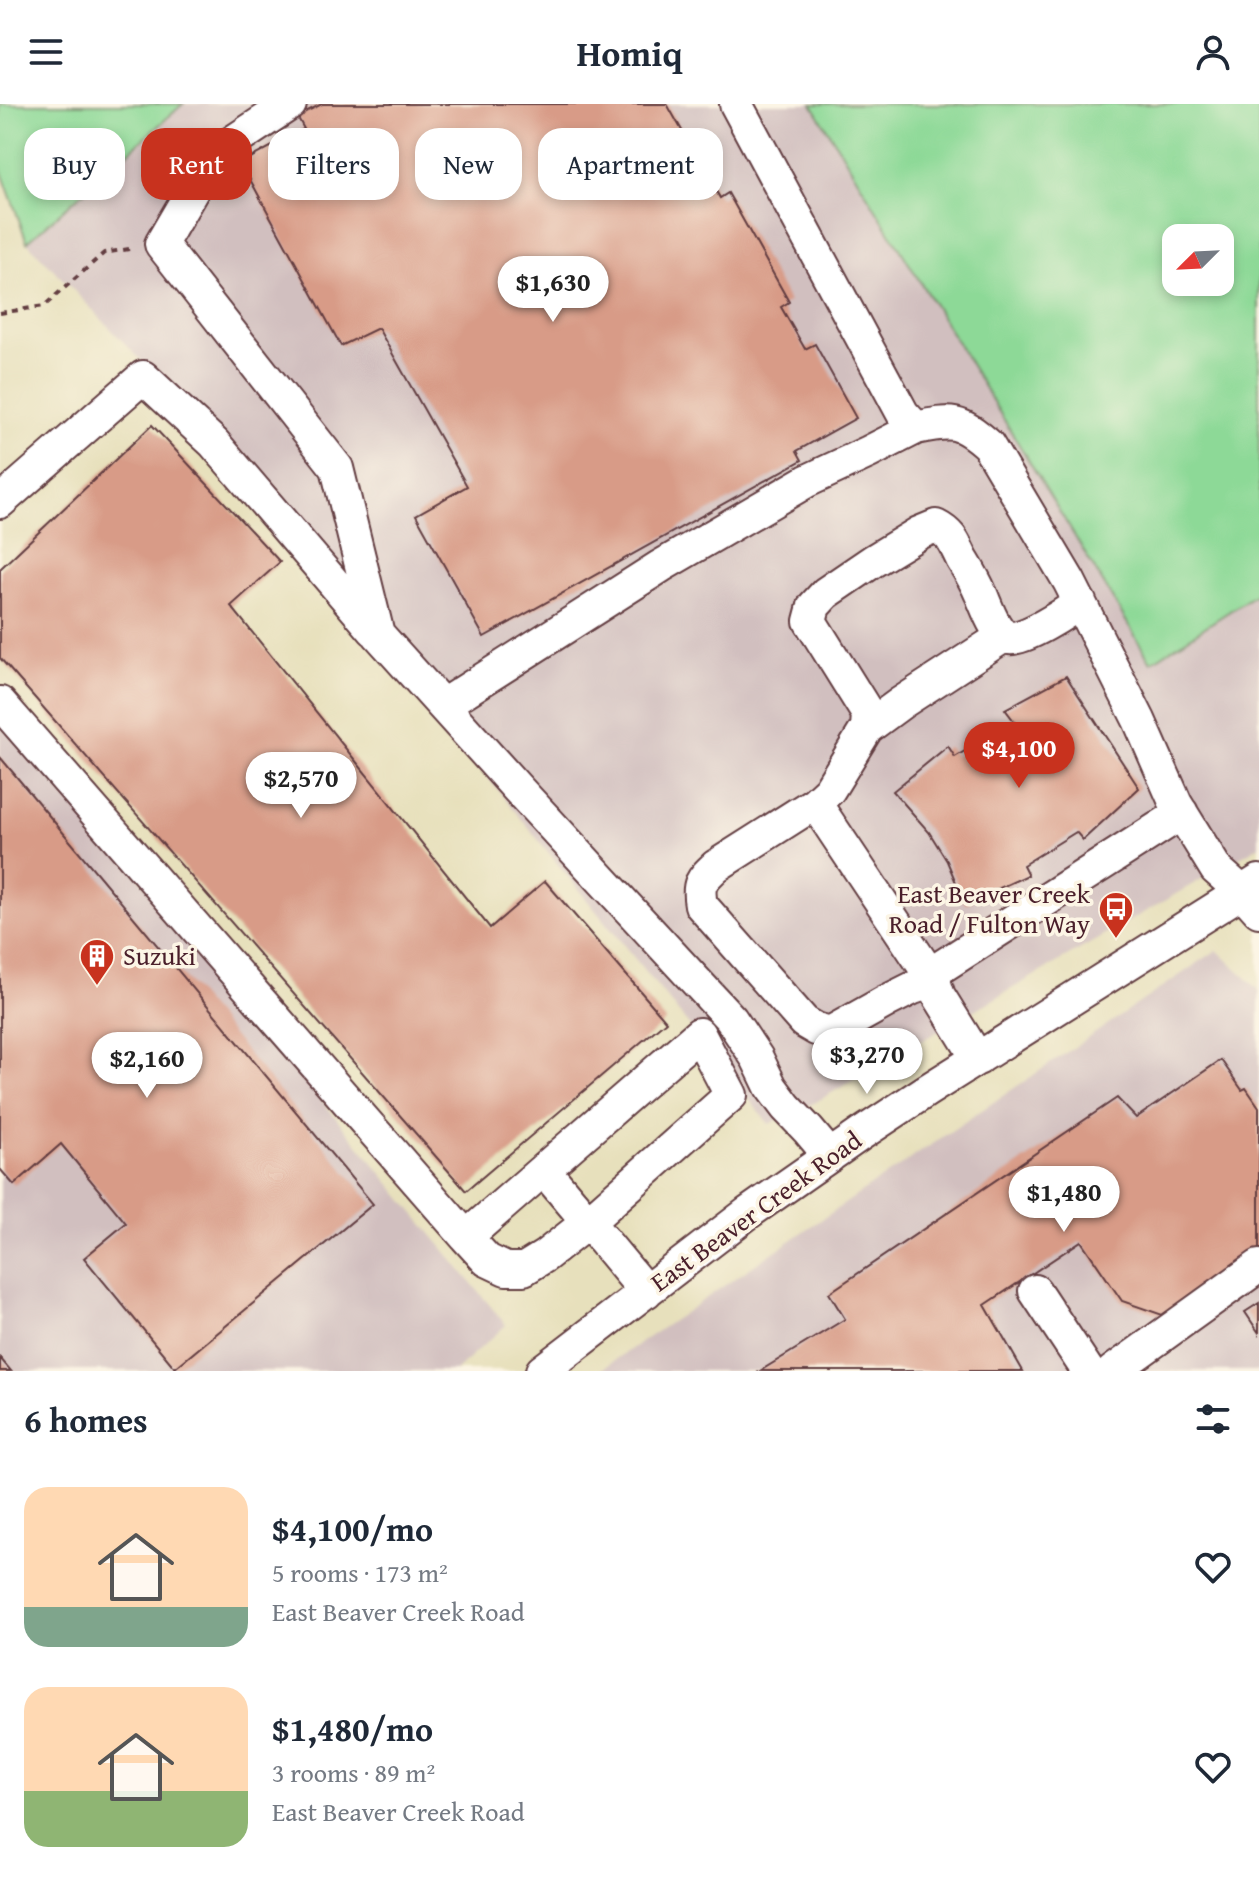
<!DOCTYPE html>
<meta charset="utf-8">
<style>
:root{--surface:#fff;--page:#f2f2f3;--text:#1f2937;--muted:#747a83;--accent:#c8321e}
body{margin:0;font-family:"Gentium Book Plus",serif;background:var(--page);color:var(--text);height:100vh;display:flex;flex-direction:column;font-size:30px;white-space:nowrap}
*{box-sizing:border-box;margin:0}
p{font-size:26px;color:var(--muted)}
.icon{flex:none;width:44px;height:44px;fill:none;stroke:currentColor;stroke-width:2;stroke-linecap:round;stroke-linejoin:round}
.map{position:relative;height:1267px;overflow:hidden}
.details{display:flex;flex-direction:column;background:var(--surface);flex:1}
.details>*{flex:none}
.guide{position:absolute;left:24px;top:24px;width:800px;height:72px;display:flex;gap:16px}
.needle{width:52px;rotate:246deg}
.controls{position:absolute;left:1162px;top:120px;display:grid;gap:16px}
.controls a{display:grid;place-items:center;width:72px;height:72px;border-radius:16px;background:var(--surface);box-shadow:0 4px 12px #0003;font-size:40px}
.price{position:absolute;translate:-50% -68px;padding:0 18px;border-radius:28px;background:#fff;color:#222;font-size:26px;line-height:52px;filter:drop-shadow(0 2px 4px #0008)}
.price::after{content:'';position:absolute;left:50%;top:48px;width:24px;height:18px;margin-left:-12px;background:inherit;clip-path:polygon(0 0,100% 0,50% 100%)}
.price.current{background:var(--accent);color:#fff}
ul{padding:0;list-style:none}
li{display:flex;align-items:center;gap:24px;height:200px;padding:0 24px}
li span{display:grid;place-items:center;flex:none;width:224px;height:160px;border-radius:24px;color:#555}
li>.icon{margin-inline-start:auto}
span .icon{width:96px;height:96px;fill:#fffc;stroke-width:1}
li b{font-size:34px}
h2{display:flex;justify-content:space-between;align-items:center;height:96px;padding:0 24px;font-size:34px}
.chip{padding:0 28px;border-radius:24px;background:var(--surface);box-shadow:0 4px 12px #0003;font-size:28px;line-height:72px}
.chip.current{background:var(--accent);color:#fff}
header{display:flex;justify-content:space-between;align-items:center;height:104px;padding:0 24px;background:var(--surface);font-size:36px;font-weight:700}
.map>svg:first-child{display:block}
.industrial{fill:#d1bfbf}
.green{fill:#8dd997;stroke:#6c7c61;stroke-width:2;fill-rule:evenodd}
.building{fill:#d89b87}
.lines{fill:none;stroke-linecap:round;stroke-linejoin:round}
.minor-casing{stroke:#623c41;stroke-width:36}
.path{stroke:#623c41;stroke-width:4;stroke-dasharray:6 6;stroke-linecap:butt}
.minor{stroke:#fff;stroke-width:32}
.labels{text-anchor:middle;stroke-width:7;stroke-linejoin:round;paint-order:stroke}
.poi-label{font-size:26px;fill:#4a1f2b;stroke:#fcf5e5;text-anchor:end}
.street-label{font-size:26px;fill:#4a1f2b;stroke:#fcf5e5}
</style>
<header><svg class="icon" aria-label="menu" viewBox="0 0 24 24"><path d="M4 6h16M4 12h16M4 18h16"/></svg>Homiq<svg class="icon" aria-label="person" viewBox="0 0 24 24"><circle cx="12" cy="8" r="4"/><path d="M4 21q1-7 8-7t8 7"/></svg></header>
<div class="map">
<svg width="1259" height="1267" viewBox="0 0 1259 1267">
<rect width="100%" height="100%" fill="#fcf5e5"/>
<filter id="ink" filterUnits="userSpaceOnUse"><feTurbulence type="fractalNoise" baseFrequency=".0125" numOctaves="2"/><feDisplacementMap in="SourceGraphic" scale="16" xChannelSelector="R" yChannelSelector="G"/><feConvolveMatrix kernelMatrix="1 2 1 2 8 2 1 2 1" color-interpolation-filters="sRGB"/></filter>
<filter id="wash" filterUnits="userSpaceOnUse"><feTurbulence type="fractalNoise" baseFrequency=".006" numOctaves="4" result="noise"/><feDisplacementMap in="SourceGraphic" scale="32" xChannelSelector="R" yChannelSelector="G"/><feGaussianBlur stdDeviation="1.8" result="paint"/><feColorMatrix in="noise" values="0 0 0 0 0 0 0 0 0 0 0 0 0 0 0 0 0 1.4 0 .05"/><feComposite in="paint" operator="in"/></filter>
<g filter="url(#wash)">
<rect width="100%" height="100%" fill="#e7e0bc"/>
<path class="industrial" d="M183 0H812L1151 558 1259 488V742L814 999 769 1020 191 308 27 138Z
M0 604 506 1221 455 1267H0Z
M1217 846 1259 886V1267H599Z"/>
<path class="green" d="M0 0H183L27 138 0 63Z
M812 0H1259V488L1151 558ZM1220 134V178H1176V134Z"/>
<g id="blocks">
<path class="building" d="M322 0H667L720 94 728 89 789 198 781 203 805 245 815 240 856 314 797 347 802 356 484 533 416 411 467 382 378 224 341 242 241 59 304 25 297 12Z
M152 321 280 458 231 502 490 824 545 777 666 917 466 1087 0 554V465Z
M1066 572 1139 684 1083 736 1076 728 1023 761 1028 771 965 800 947 757 929 728 893 687 948 642 955 653 1014 617 1005 605Z
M0 653 373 1100 175 1264 84 1154 126 1119 61 1040 14 1081 0 1065Z
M1221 956 1242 986 1246 984 1259 1003V1148L1171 1214 1122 1197 1081 1137 985 1201 1023 1267H760L845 1215 829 1189 1117 994 1136 1014Z
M1259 1199V1229L1245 1208Z
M0 1254 11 1267H0Z"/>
</g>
</g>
<g filter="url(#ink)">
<use href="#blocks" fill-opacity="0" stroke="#623c41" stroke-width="2"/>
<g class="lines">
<g class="minor-casing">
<path id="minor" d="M290 0 213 51 161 140 337 364 378 530 518 685 731 915 757 954 771 983 786 1003 808 1026 830 1052
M736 0 903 310 916 324C952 316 960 316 988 341L1069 477 1139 616 1176 700 1216 765 1242 788 1259 807
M0 398 143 273 214 339 374 526
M0 599 466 1133
M443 601 661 462 807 377 869 348 916 324
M867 624 901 599 1004 532
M815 699 934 877 913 884 887 897 830 929 816 925 804 918 701 801C697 780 701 776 716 762L815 699 829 686 867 624 868 610 810 517 814 502 826 489 873 457 919 429 936 422C952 430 954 439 962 455 968 465 975 476 980 488 986 500 995 531 1009 534 1023 537 1068 508 1080 498
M978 955 939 892 934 877 938 865 1182 709
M544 1066 588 1118 545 1152 524 1165H506L487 1156 466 1133 699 930 731 991 588 1118 646 1188
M1035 1187 1088 1267
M542 1267 748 1109 861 1030 926 987 1259 777
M1113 1267 1259 1162"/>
</g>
<path class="path" d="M0 209 44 202 104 149 135 144"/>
<use href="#minor" class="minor"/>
</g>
</g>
<defs>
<g id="bus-pin" transform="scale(1.8)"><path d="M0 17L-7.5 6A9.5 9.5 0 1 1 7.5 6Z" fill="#c8321e" stroke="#fcf5e5"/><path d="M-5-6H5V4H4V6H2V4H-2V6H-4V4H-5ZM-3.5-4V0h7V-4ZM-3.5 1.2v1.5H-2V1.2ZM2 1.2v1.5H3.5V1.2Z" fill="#fff"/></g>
<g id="building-pin" transform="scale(1.8)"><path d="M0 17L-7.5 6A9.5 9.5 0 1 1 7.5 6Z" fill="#c8321e" stroke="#fcf5e5"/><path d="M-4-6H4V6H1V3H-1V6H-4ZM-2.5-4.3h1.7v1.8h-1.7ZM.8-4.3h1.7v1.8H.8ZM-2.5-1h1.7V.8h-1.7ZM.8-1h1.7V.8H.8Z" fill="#fff"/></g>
</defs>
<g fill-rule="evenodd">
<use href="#bus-pin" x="1116" y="805"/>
<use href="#building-pin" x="97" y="852"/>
</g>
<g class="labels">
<g class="poi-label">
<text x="1090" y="799">East Beaver Creek<tspan x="1090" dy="30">Road / Fulton Way</tspan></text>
<text x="123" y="861" text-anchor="start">Suzuki</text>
</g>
<g class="street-label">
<text transform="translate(756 1107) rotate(-36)" y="9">East Beaver Creek Road</text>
</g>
</g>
</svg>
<div class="controls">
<a><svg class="needle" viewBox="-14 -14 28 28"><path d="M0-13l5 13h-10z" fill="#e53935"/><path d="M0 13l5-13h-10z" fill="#747a83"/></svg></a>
</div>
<b class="price" style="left:553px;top:220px">$1,630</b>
<b class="price current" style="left:1019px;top:686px">$4,100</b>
<b class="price" style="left:301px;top:716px">$2,570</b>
<b class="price" style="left:867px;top:992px">$3,270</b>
<b class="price" style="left:147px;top:996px">$2,160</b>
<b class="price" style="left:1064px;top:1130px">$1,480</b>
<div class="guide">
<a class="chip">Buy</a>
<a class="chip current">Rent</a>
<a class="chip">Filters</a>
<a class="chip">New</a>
<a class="chip">Apartment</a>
</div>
</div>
<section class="details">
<h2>6 homes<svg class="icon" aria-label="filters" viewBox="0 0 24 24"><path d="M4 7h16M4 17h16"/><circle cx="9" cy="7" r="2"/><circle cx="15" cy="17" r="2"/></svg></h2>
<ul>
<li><span style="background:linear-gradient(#ffd9b3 75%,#7fa58c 0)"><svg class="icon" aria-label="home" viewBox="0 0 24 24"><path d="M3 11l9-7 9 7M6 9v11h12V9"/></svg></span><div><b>$4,100/mo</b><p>5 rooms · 173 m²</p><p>East Beaver Creek Road</p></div><svg class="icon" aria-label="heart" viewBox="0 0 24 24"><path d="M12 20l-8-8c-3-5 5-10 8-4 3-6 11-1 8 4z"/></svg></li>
<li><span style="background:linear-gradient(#ffd9b3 65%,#8fb573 0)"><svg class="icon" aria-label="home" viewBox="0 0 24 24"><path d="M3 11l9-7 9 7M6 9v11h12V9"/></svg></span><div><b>$1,480/mo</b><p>3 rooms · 89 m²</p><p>East Beaver Creek Road</p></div><svg class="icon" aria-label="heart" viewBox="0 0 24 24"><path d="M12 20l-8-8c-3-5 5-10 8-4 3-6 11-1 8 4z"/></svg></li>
</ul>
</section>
